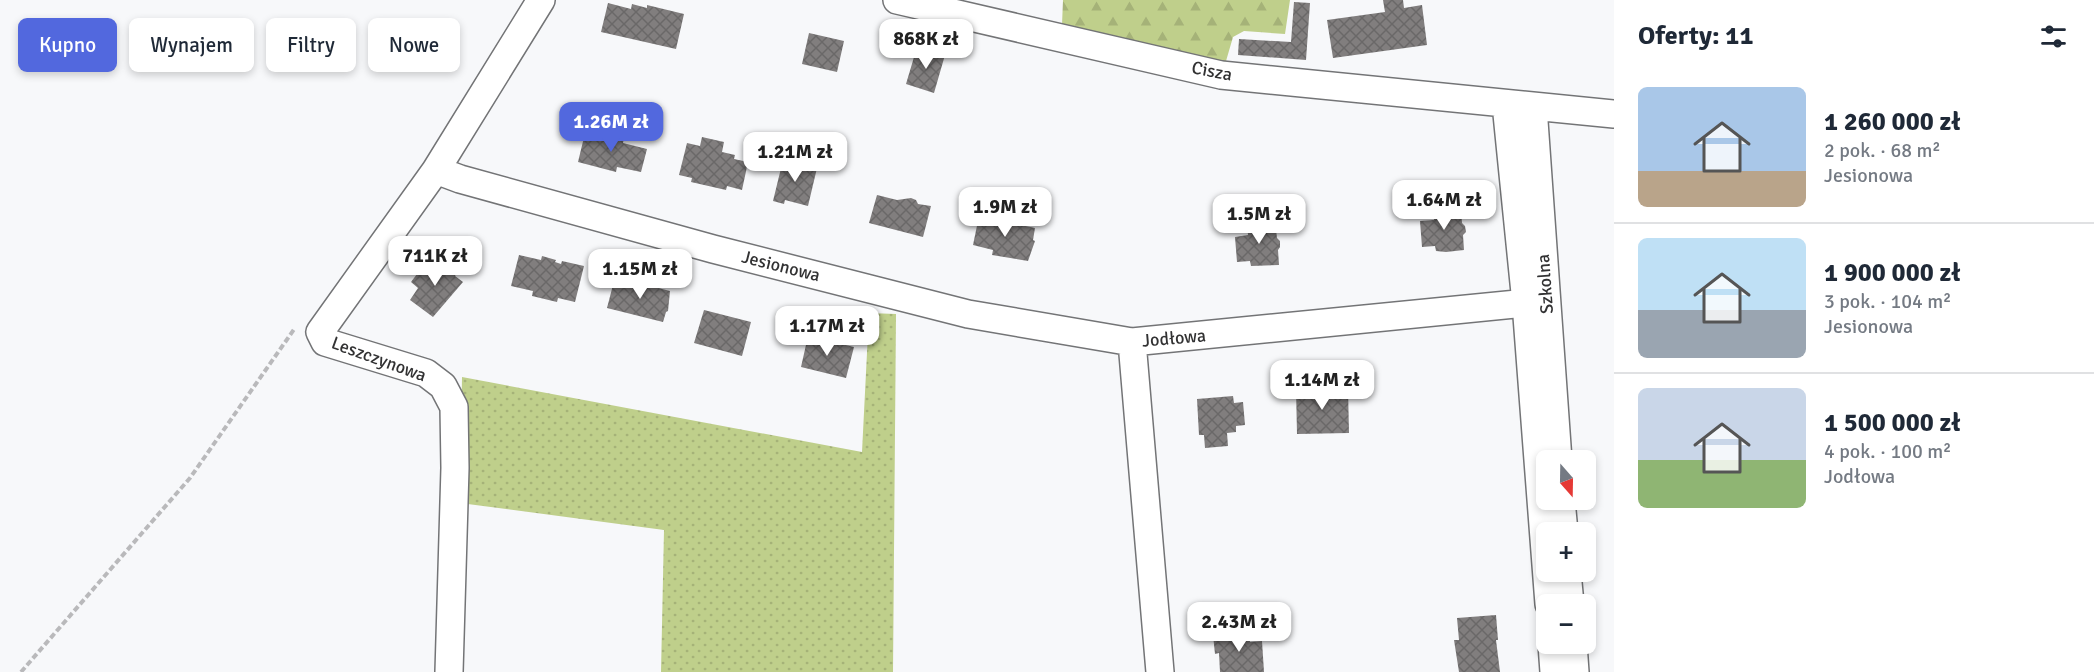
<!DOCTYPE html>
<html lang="pl">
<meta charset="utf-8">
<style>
:root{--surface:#fff;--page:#f6f6f7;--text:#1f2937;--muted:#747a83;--line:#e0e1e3;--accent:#5268de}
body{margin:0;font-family:Signika,sans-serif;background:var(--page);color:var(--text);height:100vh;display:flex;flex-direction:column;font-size:22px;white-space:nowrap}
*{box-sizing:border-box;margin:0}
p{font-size:20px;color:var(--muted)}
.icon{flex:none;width:33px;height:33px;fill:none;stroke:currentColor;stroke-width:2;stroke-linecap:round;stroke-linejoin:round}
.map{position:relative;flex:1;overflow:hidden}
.panel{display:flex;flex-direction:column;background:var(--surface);width:480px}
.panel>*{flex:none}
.top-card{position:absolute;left:18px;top:18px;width:570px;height:54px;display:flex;gap:12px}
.needle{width:39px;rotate:160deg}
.controls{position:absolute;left:1536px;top:450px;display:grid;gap:12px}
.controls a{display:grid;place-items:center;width:60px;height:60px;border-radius:9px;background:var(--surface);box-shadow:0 3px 9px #0003;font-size:30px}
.price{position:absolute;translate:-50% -51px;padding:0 14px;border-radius:12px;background:#fff;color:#222;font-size:20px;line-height:39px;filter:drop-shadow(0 2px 3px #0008)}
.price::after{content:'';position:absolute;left:50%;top:36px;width:18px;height:14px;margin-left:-9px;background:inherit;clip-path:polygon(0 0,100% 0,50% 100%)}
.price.on{background:var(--accent);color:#fff}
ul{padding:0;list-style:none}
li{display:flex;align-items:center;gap:18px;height:150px;padding:0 24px}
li+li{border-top:2px solid var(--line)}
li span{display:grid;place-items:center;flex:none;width:168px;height:120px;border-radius:9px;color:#555}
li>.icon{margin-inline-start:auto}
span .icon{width:72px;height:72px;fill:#fffc;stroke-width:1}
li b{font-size:26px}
h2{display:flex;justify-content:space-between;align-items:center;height:72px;padding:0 24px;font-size:26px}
.chip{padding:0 21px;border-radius:9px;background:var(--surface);box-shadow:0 3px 9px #0003;font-size:21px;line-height:54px}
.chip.on{background:var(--accent);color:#fff}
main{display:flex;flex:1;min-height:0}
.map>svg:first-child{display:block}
.grass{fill:url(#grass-dots)}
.forest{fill:url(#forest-firs)}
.building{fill:url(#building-cross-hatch)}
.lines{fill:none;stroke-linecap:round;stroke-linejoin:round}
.minor-casing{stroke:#737476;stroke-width:30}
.path{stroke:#b9b9bb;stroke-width:4;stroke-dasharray:6 3;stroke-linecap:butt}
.minor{stroke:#fff;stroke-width:27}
.labels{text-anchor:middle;stroke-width:5;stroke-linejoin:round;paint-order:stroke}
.street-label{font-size:18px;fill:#323233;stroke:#fff}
</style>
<main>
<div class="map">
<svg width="1614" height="672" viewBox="0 0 1614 672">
<defs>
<pattern id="grass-dots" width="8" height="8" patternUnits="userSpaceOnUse" patternTransform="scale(1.5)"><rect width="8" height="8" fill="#bfcf8b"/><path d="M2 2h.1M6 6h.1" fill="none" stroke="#a5b278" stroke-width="1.8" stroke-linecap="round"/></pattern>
<pattern id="forest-firs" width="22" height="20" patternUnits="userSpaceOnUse" patternTransform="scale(1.5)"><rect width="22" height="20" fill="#bfcf8b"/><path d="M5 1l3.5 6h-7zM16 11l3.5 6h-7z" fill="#a5b278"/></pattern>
<pattern id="building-cross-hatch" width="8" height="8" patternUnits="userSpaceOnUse" patternTransform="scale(1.5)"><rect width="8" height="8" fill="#817e7e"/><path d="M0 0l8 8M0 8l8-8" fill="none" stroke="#6a6868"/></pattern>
</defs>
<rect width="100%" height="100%" fill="#f7f8fa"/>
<path class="grass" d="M869 313 896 314 893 672H661L664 530 460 503 462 377 862 452Z"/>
<path class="forest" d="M1063 0H1290L1285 34 1244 31 1233 37 1224 68 1062 25Z"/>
<path class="building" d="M1383 0H1403L1404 8 1422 5 1427 45 1333 58 1327 20 1385 12Z
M1294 2 1310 3 1306 60 1238 55 1239 39 1291 42Z
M608 3 631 9 632 4 647 8V5L684 14 676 49 601 32Z
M809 33 844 41 837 72 802 64Z
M917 47 945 55 934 93 906 84Z
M586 129 624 138 623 143 647 149 641 172 617 167 616 172 578 162Z
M702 137 724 142 722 152 735 155 734 159 748 162 742 190 727 186 726 190 691 182 692 178 679 175 687 143 700 146Z
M783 160 817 168 808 206 785 200 784 204 773 201Z
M877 195 897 200 911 198 916 200 918 204 931 206 923 237 869 223Z
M1461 208 1462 223 1465 226 1466 232 1463 235 1464 250 1446 252 1436 251 1435 246 1422 247 1420 221 1434 220 1433 210Z
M979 216 1035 228 1033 240 1035 241 1028 261 992 255 993 250 973 245Z
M1275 222 1277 238 1280 241V247L1278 250 1279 265 1251 266 1250 261 1237 262 1235 237 1248 235 1247 225Z
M519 255 541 260 542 256 556 260 555 262 561 264 562 261 584 266 575 302 558 298 557 302 532 296 533 291 511 286Z
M435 261 443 267 446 264 457 272 455 276 463 282 433 317 410 300 418 288 411 282 423 266 428 270Z
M635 279 648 283 647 285 670 291 668 311 666 312 663 322 607 308 614 281 633 285Z
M704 310 751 322 742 356 694 343Z
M808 336 854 347 846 378 801 367Z
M1348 388 1349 433 1297 434 1296 389Z
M1233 396 1234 403 1243 402 1245 425 1236 426V432L1227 433 1228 446 1205 448 1204 435H1199L1197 399Z
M1496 615 1498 640H1496L1500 672H1459L1454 640H1459L1457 618Z
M1249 632 1250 642 1262 641 1264 672H1220L1219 653 1215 654 1213 635Z"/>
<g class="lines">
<g class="minor-casing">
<path id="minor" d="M897 0 1221 75 1614 114
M1506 104 1526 303 1549 604
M1533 107 1558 460
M436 170 460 179 713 249 968 314 1132 342
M1561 500 1564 532
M1567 572 1570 604
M1552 644 1554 672
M1573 644 1575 672
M449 672 455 468 454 407 443 386 426 373 325 342 320 332 436 170 541 0
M1160 672 1132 342 1546 301"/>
</g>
<path class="path" d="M21 672 190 478 295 328"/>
<use href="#minor" class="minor"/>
</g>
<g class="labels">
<g class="street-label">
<text transform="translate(1212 71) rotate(11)" y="6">Cisza</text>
<text transform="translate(781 266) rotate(14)" y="6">Jesionowa</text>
<text transform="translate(1545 284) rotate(-94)" y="6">Szkolna</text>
<text transform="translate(1174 338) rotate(-5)" y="6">Jodłowa</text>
<text transform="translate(379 359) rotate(20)" y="6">Leszczynowa</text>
</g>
</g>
</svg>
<div class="controls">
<a><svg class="needle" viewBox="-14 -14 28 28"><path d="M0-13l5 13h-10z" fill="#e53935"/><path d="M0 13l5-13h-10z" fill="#747a83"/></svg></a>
<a>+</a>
<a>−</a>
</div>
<b class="price" style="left:926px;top:70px">868K zł</b>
<b class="price on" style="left:611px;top:153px">1.26M zł</b>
<b class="price" style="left:795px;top:183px">1.21M zł</b>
<b class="price" style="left:1444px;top:231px">1.64M zł</b>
<b class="price" style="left:1005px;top:238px">1.9M zł</b>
<b class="price" style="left:1259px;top:245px">1.5M zł</b>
<b class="price" style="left:435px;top:287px">711K zł</b>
<b class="price" style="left:640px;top:300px">1.15M zł</b>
<b class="price" style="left:827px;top:357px">1.17M zł</b>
<b class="price" style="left:1322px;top:411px">1.14M zł</b>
<b class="price" style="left:1239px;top:653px">2.43M zł</b>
<div class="top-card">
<a class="chip on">Kupno</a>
<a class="chip">Wynajem</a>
<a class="chip">Filtry</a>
<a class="chip">Nowe</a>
</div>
</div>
<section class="panel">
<h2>Oferty: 11<svg class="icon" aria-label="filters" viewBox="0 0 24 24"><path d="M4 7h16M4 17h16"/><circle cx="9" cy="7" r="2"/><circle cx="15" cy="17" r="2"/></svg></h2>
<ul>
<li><span style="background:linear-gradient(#a9c7e8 70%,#b9a48a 0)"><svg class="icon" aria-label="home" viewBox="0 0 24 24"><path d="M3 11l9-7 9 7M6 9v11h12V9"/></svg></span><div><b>1 260 000 zł</b><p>2 pok. · 68 m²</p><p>Jesionowa</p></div></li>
<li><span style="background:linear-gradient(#bfe0f5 60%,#9aa5b1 0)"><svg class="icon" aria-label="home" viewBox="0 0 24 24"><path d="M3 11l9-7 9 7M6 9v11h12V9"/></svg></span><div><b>1 900 000 zł</b><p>3 pok. · 104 m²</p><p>Jesionowa</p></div></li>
<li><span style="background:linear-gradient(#c9d6e8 60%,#8fb573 0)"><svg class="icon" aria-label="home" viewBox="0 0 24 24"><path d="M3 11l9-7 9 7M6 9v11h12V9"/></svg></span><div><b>1 500 000 zł</b><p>4 pok. · 100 m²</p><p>Jodłowa</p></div></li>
</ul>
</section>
</main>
